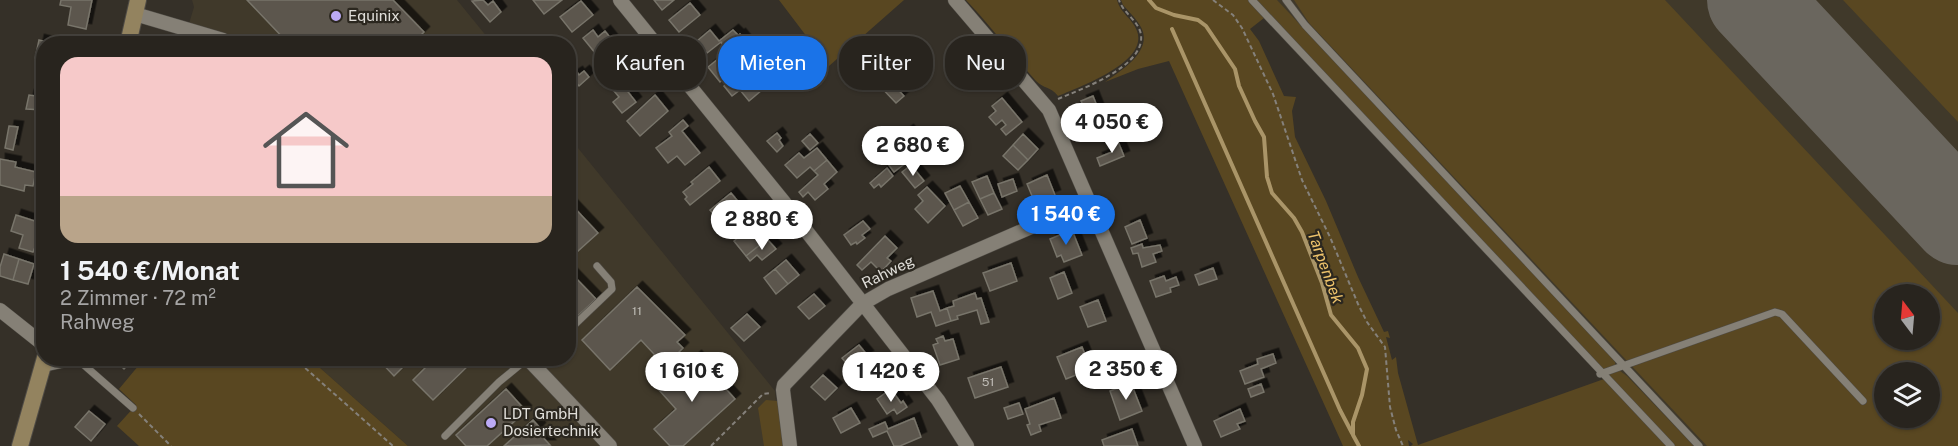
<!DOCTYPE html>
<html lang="de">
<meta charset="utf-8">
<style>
:root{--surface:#28241e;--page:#34302b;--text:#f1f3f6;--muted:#a5a4a4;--line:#44413c;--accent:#1a73e8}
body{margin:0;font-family:"Public Sans",sans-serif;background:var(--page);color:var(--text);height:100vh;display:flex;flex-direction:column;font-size:22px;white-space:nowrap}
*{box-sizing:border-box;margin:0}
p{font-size:20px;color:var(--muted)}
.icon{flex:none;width:33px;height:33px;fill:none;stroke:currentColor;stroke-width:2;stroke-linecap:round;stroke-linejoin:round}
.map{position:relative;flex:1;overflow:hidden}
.panel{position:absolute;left:36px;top:36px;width:540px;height:330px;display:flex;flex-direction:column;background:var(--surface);border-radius:24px;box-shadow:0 2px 4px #0004,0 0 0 2px var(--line)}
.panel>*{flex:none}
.banner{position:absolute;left:594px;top:36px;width:570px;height:54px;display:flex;gap:12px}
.needle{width:39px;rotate:344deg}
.tools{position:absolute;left:1874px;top:284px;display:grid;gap:12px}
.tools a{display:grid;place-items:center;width:66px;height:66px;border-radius:50%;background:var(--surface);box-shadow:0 2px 4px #0004,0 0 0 2px var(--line);font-size:30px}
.price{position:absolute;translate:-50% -51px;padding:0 14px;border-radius:21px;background:#fff;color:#222;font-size:20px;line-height:39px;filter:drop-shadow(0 2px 3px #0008)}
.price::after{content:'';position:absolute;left:50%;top:36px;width:18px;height:14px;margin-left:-9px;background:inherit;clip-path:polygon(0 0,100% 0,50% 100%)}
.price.on{background:var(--accent);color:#fff}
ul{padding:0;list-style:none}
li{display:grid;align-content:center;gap:12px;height:318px;padding:0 24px}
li+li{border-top:2px solid var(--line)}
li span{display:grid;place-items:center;height:186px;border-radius:18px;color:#555}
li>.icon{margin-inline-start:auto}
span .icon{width:108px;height:108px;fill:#fffc;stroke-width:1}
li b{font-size:26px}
.chip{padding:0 21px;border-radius:24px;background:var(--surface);box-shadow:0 2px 4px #0004,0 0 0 2px var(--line);font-size:21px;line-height:54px}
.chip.on{background:var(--accent);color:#fff}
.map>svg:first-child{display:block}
.built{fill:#40392a;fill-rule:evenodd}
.green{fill:#594721;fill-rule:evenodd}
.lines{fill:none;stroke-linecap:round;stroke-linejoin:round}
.stream{stroke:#aa9568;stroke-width:4}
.runway{stroke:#6a665e;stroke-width:92}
.building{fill:#5b564d;stroke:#78746a;stroke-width:1.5;filter:url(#shadow)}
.service-casing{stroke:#4f4b45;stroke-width:8}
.minor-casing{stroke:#4f4b45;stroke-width:15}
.secondary-casing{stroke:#4f4b45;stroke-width:18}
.path{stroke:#85817b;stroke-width:2;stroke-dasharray:4.5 3;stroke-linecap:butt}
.service{stroke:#858076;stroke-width:7}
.minor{stroke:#858076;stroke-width:14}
.secondary{stroke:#93835f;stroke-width:16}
.poi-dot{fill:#bbaaf6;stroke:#2b271f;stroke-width:2}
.labels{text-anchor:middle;stroke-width:4.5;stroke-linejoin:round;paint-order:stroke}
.number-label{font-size:12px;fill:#bfbcb6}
.poi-label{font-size:15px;fill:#e0ded9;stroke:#2b271f;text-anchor:start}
.street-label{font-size:15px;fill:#e0ded9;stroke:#2b271f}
.water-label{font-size:16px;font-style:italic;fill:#eec36b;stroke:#2b271f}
</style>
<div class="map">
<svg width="1958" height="446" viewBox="0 0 1958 446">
<defs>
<filter id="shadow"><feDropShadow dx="5.5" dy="-5.5" stdDeviation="0" flood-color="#0009"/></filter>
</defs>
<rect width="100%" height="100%" fill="#353028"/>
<path class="built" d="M192 0H457L492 43 183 44 194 7Z
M1248 0H1958V446H1667ZM1884 294H1929V339H1884ZM1884 372H1929V417H1884Z
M569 137 775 391 780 446H408L310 359 568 358Z"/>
<path class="green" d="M779 0H904L829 66Z
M966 0H1117C1120 13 1133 19 1137 31 1149 62 1079 87 1058 96 1050 86 1044 89 1036 81 1012 55 991 26 966 0Z
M1121 0H1248L1264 18 1250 29 1259 41 1284 96 1296 97 1292 111 1295 137 1326 201 1358 277 1384 332 1388 331 1390 338 1386 337 1392 360 1396 357 1398 373 1418 445 1604 379 1667 446H1411L1413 444 1408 440 1409 446H1343L1169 61 1138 69 1105 82C1120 71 1149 54 1143 32 1140 22 1130 13 1123 5Z
M1255 0H1277L1609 355 1615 362V367L1606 370 1602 369Z
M1294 0H1665L1958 313V446H1707L1309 23ZM1884 294H1929V339H1884ZM1884 372H1929V417H1884Z
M1843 0H1958V122Z
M144 359H310L408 446H139L117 426 136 405 119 389Z
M1615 371H1620L1627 376 1694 446H1674L1606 374Z
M766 400 778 401 784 446H764L758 408Z"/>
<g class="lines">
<path class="stream" d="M1149 0 1156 8 1174 15 1198 20 1206 26 1235 69 1239 86 1255 121 1264 137 1267 177 1272 193 1294 218 1302 232 1322 283 1331 315 1358 348 1367 369 1362 395 1353 422V435L1359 446
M1172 29 1340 410 1352 433"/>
<path class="runway" d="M1753 0 1958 219"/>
</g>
<path class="building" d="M61 0H92L86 29 68 25 71 7 60 5Z
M247 0H393L424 32 412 44H289Z
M483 0 488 5 493 1 501 12 490 22 472 1Z
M533 0H562L544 14Z
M654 0H674L662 10Z
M581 1 593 15 572 32 560 17Z
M690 3 700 15 679 32 669 20Z
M593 30 598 37 605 31 617 46 600 59 583 38Z
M710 30 719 41 733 30 738 35 724 47 721 42 707 53 697 41Z
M740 34 748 44 733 56 724 47Z
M39 40 55 44H44V61L35 59Z
M723 55 734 70 720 82 708 67Z
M621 59 625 63 629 60 641 75 625 88 636 102 622 113 613 102 619 97 604 79 618 68 614 65Z
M762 62 775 79 749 101 740 90 732 96 724 86 737 75 741 79Z
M584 71 589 77 579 86 571 76 577 72 579 75Z
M885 76 904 96 896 103 877 83Z
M44 94V110L26 109 29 95 43 97Z
M655 95 668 111 640 136 627 121Z
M1093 96 1103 121 1083 129 1075 108 1083 105 1081 101Z
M1002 98 1022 122 1006 135 1001 129 1006 125 1002 120 996 125 989 117 996 111 992 106Z
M683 120 688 126 682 131 700 153 685 165 677 156 668 163 656 148 672 136 669 132Z
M9 126 18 127 13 150 5 148Z
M908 130 914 137 910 141 919 152 910 159 900 147 904 144 899 137Z
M777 133 781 138 779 140 783 146 777 152 767 141Z
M810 134 818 143 810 150 802 141Z
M1023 134 1038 149 1028 160 1013 145Z
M1117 139 1124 156 1100 166 1097 158 1112 152 1108 143Z
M1013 145 1028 160 1018 170 1003 156Z
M895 147 907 162 894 172 882 156Z
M817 148 827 160 814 171 810 167 797 178 785 165 799 153 804 158Z
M0 159 16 162 15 167 36 172 33 186 25 185 24 191 0 185Z
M827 160 837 172 824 184 828 189 815 200 808 192 803 197 799 192 818 175 814 171Z
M911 165 924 181 915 188 902 172Z
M709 167 720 181 690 205 685 199 687 197 683 192 693 184 691 182Z
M887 168 893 176 881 187 879 184 874 188 870 183Z
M1047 175 1055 195 1035 203 1027 184Z
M987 176 994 193 980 199 972 182Z
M1013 179 1017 191 1002 197 998 184Z
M960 186 969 202 954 210 945 193Z
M927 187 945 206 928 223 915 209 923 201 918 195Z
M731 193 746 211 732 223 725 214 718 219 710 210Z
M994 193 1002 209 988 215 980 199Z
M568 201 598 233 568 260Z
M969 202 978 218 963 226 954 210Z
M16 215 44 224 33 252 19 248 23 235 11 231Z
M1140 220 1147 238 1132 244 1125 227Z
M863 221 870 229 862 235 865 238 857 244 856 242 851 245 844 235Z
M755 224 767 239 746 256 734 241Z
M1072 230 1082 255 1064 262 1061 255 1057 257 1050 239Z
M885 236 897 248 887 258 891 261 881 272 871 262 862 270 857 265Z
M767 239 776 249 762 260 757 255 750 261 746 256Z
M1142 244 1143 248 1160 245 1162 251 1153 254 1156 262 1142 267 1138 253 1133 254 1131 248Z
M4 254 19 259 13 280 0 276V267Z
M19 259 34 264 28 284 13 280Z
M786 260 799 275 788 284 775 269Z
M1011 263 1017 281 990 291 983 273Z
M1213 268 1217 279 1199 285 1195 275Z
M775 269 788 284 776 294 764 278Z
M570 272 596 299 568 325V274Z
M1064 272 1072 293 1058 299 1050 278Z
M1164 276 1166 281 1176 277 1179 285 1170 288 1171 292 1156 297 1150 281Z
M637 287 685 335 677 342 683 348 665 366 641 340 610 370 582 340Z
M933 291 940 311 947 308 951 321 936 326 931 312 917 317 911 298Z
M975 293 977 299 981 298 989 322 981 324 977 310 957 316 958 319 951 321 947 308 954 306 953 301Z
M814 294 825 306 809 319 798 307Z
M1098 300 1106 321 1088 327 1080 307Z
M747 314 760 327 744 341 731 328Z
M943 336 945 341 953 339 959 359 940 365 933 345 938 343 936 339Z
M859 345 868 356 865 357 877 372 865 382 853 367 851 369 842 358Z
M1082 347 1091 369 1066 379 1057 357Z
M1273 354 1276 363 1261 369 1264 377 1245 384 1240 371 1258 364 1257 359Z
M696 356 735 399 683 446H670L654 429 676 409 659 390Z
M1122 357 1127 373 1107 380 1101 365Z
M113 358H134L124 369Z
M377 358H412L394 376Z
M435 358H471L473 361 433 400 413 380Z
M1001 367 1008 387 975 398 968 378Z
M823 375 837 388 825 400 811 387Z
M1131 383 1142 411 1120 420 1110 391Z
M1261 384 1264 392 1251 397 1248 389Z
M506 389 526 411 487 446H466L456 435Z
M891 389 901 403 903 401 907 407 897 414 894 409 887 414 877 399Z
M1054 398 1061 418 1039 425 1041 431 1031 435 1027 425 1030 424 1025 409Z
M1019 403 1023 414 1008 419 1004 408Z
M851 408 860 423 841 433 833 418Z
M1240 409 1245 421 1237 424 1240 429 1221 437 1214 421Z
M89 411 105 424 91 441 75 427Z
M914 418 921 437 900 446H894L887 431 873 437 869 429 885 422 888 429Z
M533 420 540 428 537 431 550 445 504 446Z
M1132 429 1138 446H1104L1102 440Z"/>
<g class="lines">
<g class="service-casing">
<path id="service" d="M1252 0 1671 446
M1286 0 1305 25 1699 446
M568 331 612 289 611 282 597 266
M76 358 133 408
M1600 374 1775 312 1782 314 1863 401
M445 436 499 382 527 359"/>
</g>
<g class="minor-casing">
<path id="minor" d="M620 0 783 201 938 400 967 446
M955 0 1049 110 1195 446
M135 14 223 40 227 44
M0 310 44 345
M527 358 610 446
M43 365 75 358
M790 446 783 390 784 385 862 304 888 289 1089 202"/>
</g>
<g class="secondary-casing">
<path id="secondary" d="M128 44 138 0
M20 446 45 358"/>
</g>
<path class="path" d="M1213 0 1233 15 1242 28 1273 94 1302 180 1330 237 1358 304 1367 322 1385 347 1390 407 1396 430 1403 446
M1058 99C1081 89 1145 67 1141 35 1139 21 1123 13 1119 0
M294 358 393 446
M139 414 171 446
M711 446 763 394 771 393"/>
<use href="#service" class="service"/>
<use href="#minor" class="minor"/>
<use href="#secondary" class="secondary"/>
</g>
<g class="poi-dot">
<circle cx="336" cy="16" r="6"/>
<circle cx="491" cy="423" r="6"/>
</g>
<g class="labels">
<g class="number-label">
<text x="637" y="315">11</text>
<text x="988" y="386">51</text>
</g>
<g class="poi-label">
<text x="348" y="21">Equinix</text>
<text x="503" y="419">LDT GmbH<tspan x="503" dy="17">Dosiertechnik</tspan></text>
</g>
<g class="street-label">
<text transform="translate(888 272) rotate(-26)" y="5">Rahweg</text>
</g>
<g class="water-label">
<text transform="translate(1326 267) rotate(70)" y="6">Tarpenbek</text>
</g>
</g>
</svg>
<div class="tools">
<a><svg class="needle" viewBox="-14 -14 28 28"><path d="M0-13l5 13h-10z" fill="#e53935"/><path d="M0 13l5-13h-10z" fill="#a5a4a4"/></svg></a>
<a><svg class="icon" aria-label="layers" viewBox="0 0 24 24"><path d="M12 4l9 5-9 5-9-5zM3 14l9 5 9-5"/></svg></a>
</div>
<b class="price" style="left:1112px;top:154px">4 050 €</b>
<b class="price" style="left:913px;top:177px">2 680 €</b>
<b class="price on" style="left:1066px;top:246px">1 540 €</b>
<b class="price" style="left:762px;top:251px">2 880 €</b>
<b class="price" style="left:1126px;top:401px">2 350 €</b>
<b class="price" style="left:692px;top:403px">1 610 €</b>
<b class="price" style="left:891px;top:403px">1 420 €</b>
<div class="banner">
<a class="chip">Kaufen</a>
<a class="chip on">Mieten</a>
<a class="chip">Filter</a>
<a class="chip">Neu</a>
</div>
<section class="panel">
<ul>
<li><span style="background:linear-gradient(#f6c9c9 75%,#b9a48a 0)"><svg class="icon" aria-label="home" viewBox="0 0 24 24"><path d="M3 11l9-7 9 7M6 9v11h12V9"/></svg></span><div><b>1 540 €/Monat</b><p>2 Zimmer · 72 m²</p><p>Rahweg</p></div></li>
</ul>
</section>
</div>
